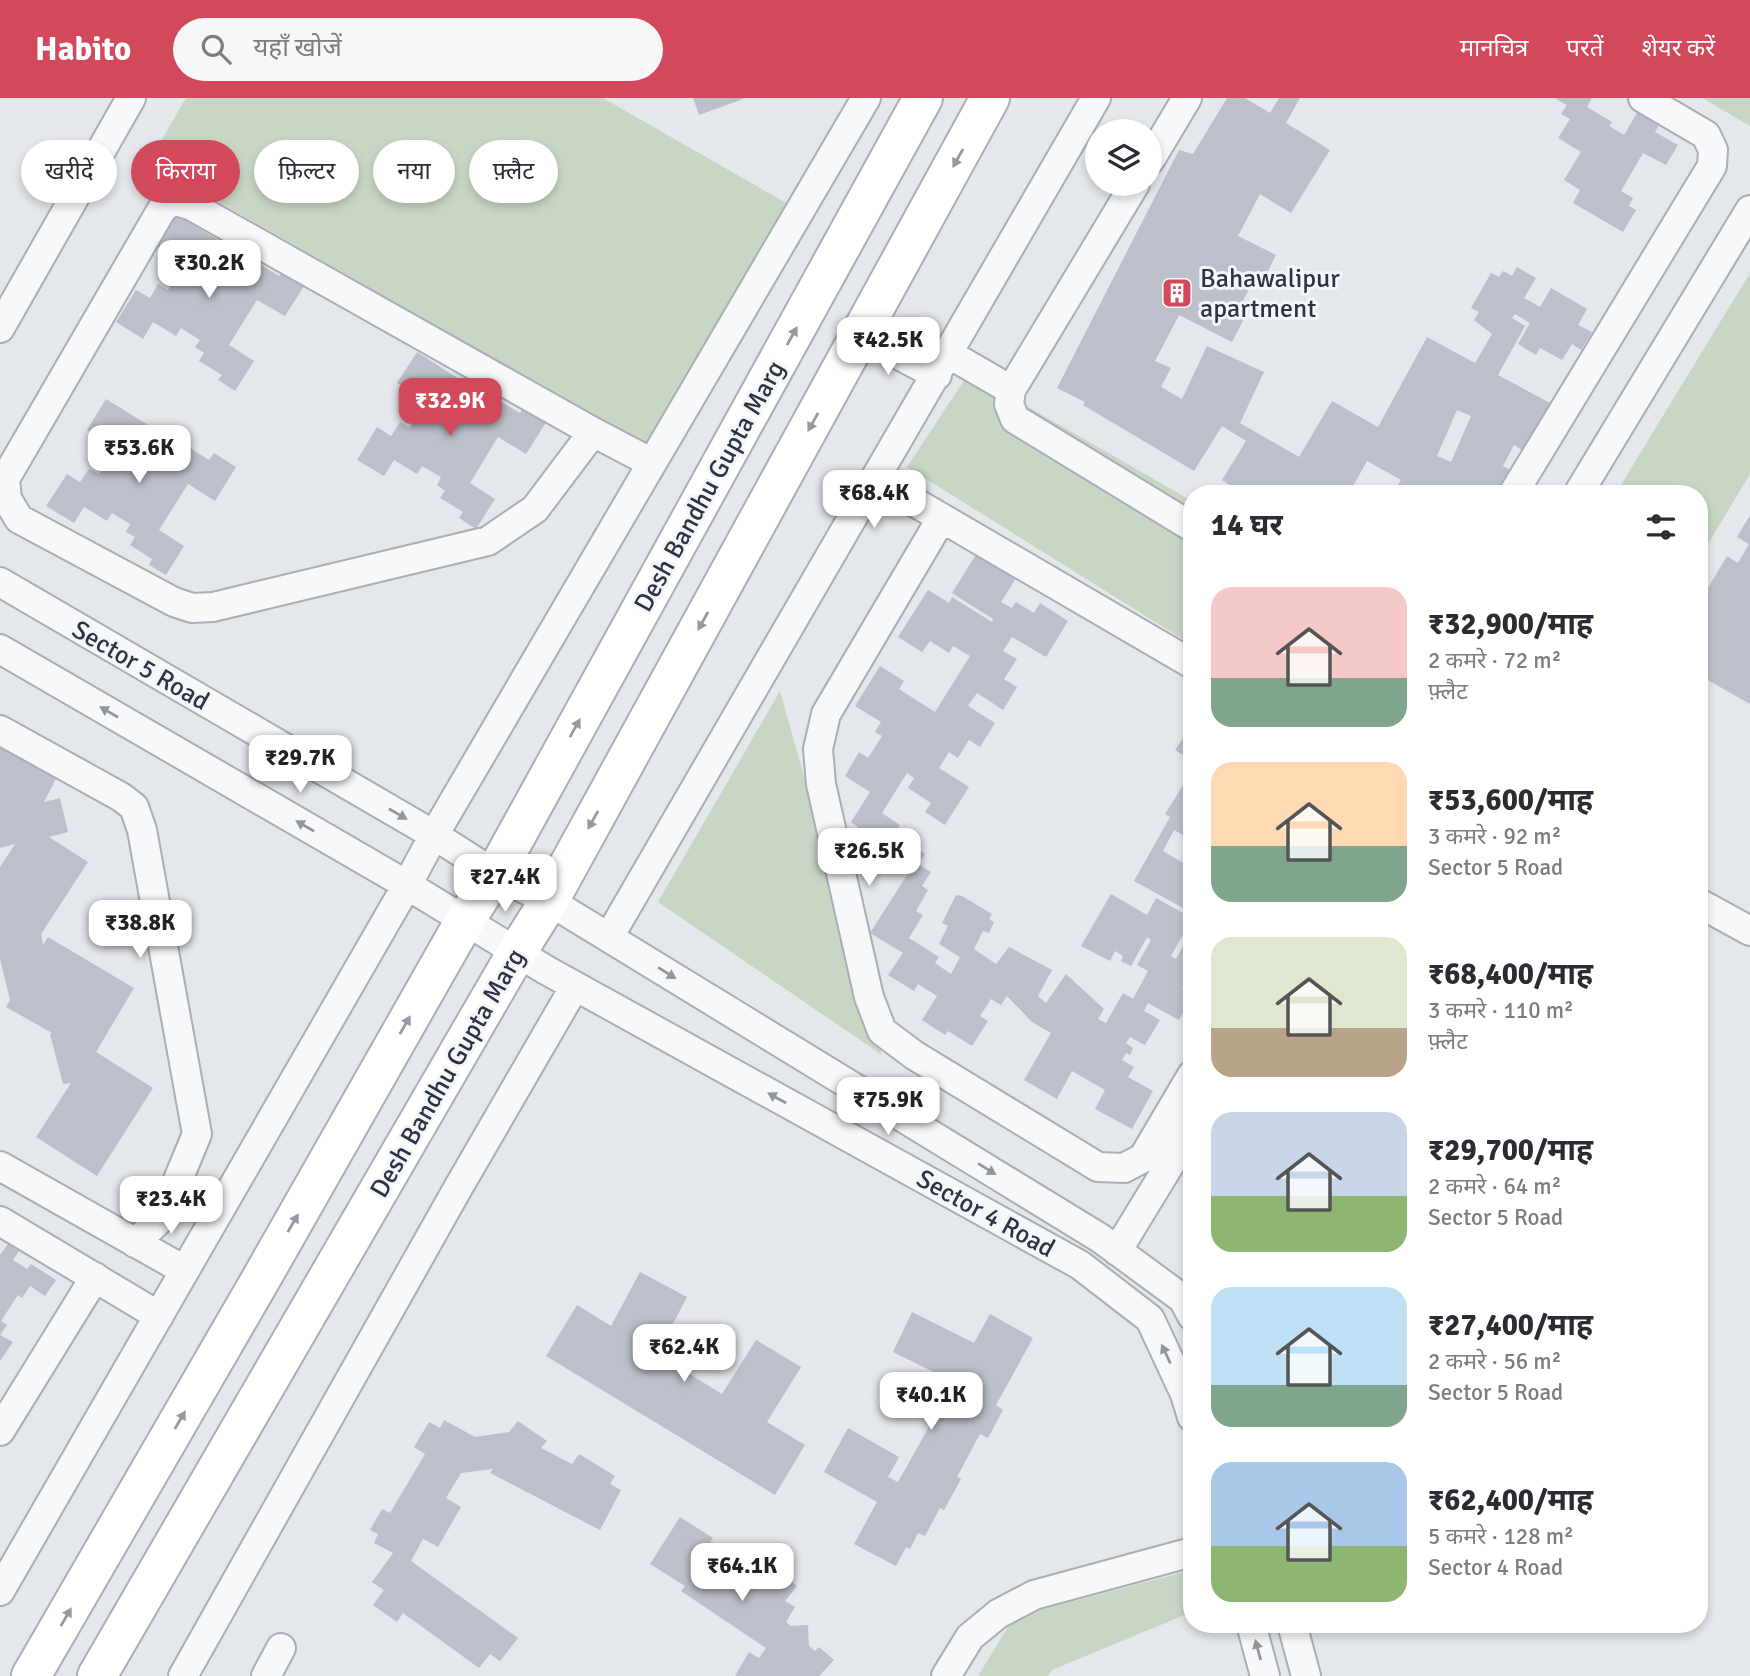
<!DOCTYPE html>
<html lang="hi">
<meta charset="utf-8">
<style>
:root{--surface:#fff;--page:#f7f7f7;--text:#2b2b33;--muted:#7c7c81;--accent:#d1495b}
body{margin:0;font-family:Signika,"Noto Sans Devanagari",sans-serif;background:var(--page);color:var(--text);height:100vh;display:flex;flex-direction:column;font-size:26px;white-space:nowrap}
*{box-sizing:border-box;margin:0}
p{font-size:23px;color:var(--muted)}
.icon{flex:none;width:38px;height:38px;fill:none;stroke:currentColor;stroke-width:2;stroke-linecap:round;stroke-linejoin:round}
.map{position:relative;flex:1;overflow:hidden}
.drawer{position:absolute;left:1183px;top:387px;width:525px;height:1148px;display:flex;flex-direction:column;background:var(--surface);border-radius:28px;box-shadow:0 4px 10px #0003}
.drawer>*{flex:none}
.banner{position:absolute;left:21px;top:42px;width:665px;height:63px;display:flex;gap:14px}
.fabs{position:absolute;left:1085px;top:21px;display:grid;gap:14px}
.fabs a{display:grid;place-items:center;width:77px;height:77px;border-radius:50%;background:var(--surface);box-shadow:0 4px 10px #0003;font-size:35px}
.price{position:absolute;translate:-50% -60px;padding:0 16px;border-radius:14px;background:#fff;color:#222;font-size:23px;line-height:46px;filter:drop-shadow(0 2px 4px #0008)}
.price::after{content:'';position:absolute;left:50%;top:42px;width:21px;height:16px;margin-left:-10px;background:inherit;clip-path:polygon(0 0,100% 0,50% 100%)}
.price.active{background:var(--accent);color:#fff}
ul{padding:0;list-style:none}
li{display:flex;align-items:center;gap:21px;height:175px;padding:0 28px}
li span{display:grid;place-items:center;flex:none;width:196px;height:140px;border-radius:21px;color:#555}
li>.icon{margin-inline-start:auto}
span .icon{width:84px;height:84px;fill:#fffc;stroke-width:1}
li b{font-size:30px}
h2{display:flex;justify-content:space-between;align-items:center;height:84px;padding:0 28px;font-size:30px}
.pill{padding:0 24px;border-radius:32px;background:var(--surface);box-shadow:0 4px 10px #0003;font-size:24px;line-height:63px}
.pill.active{background:var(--accent);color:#fff}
header{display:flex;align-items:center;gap:42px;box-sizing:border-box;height:98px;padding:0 35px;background:var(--accent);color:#fff}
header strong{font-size:33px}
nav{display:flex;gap:38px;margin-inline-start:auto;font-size:24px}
.search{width:490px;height:63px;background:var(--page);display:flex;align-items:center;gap:18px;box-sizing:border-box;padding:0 24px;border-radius:38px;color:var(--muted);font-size:26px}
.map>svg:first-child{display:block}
.green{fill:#c9d6c5}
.building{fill:#bbc0ca;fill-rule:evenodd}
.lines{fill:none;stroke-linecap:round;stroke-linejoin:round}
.street-casing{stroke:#a9aeb7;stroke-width:32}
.secondary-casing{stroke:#a9aeb7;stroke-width:42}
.street{stroke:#f7f8fa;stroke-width:28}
.secondary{stroke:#fff;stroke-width:38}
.oneway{fill:#959aa2}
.oneway2{fill:#9196a0}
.labels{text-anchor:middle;stroke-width:6;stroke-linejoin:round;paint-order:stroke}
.poi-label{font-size:26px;fill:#2b3445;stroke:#f4f6f9;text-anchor:start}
.street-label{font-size:26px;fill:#2b3445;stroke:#f4f6f9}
</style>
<header>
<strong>Habito</strong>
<div class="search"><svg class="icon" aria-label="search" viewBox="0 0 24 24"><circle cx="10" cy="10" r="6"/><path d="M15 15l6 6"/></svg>यहाँ खोजें</div>
<nav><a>मानचित्र</a><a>परतें</a><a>शेयर करें</a></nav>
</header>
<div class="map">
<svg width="1750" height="1578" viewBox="0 0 1750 1578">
<rect width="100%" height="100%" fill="#e4e7ec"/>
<path class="green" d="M186 0H603L793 109 653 352 149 64Z
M1702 0H1750V28Z
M1750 175V376L1699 461V396L1616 395Z
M969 275 1192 403V547L907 369Z
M780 593 882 957 658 804Z
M1192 1472V1514L1052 1572 1048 1578H978L1014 1519Z"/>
<path class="building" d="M693 0H746L699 17Z
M1227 0H1245L1270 15 1279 0H1300L1286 25 1330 52 1291 115 1260 96 1238 138 1276 157 1260 189 1252 185 1240 209 1248 213 1232 244 1179 217 1155 263 1171 270 1161 289 1182 301 1207 248 1264 274 1240 325 1299 359 1332 303 1378 329 1427 239 1475 265 1492 236 1474 222 1479 214 1471 210 1491 175 1499 179 1503 173 1512 178 1517 169 1536 180 1524 200 1540 209 1551 190 1587 211 1578 227 1592 234 1581 252 1572 246 1562 262 1540 250 1536 257 1518 246 1530 225 1515 216 1512 220 1525 228 1498 277 1550 305 1524 353 1514 347 1503 368 1514 374 1502 396H1392L1401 382 1367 363 1352 390 1361 396H1243L1222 382 1246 343 1222 328 1194 373 1083 307 1085 304 1057 290 1179 52 1193 56ZM1457 312 1471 318 1451 364 1437 358Z
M1554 0H1592L1587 9 1612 24 1609 28 1624 37 1641 8 1663 21 1655 34 1678 47 1666 67 1643 55 1621 93 1633 100 1629 108 1636 112 1623 134 1573 105 1580 92 1564 82 1581 54 1558 40 1570 21 1561 16 1567 7Z
M175 116 218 142 211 153 219 158 212 169 232 180 238 170 249 177 257 164 279 178 283 171 306 185 285 218 257 202 229 247 254 263 235 293 218 282 222 277 199 263 204 255 195 249 200 242 181 230 176 238 153 224 143 241 116 224 136 192 150 200 158 186 168 192 184 165 156 147Z
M417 254 459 281 453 291 461 295 454 307 473 319 479 308 489 314 498 302 520 315 524 308 547 323 526 356 498 339 470 385 495 401 476 431 459 420 463 414 440 400 445 393 437 387 441 379 422 368 417 376 394 362 384 378 357 362 377 329 391 338 400 324 409 330 426 303 397 285Z
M106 301 148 327 142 337 150 342 143 353 162 365 169 355 179 361 187 348 209 362 214 355 236 369 215 403 188 386 159 432 184 448 166 477 149 467 152 461 130 447 135 439 126 434 130 426 112 415 107 423 84 409 74 425 46 408 67 376 80 384 89 371 99 376 115 349 87 332Z
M1750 417V606L1699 577V505L1727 458 1738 465 1749 446 1737 439Z
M977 455 1020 474 1001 504 1012 510 1016 504 1034 515 1040 505 1068 523 1046 559 1012 539 1003 553 1017 561 1004 581 1017 589 1003 612 977 595 968 608 995 625 980 649 969 642 958 660 949 654 939 670 969 689 945 727 925 714 931 705 908 690 914 680 907 675 882 715 900 727 897 732 916 744 913 749 925 756 918 766 931 774 922 788 928 792 916 813 923 817 909 840 939 859 935 865 951 876 960 859 939 846 948 828 942 825 956 797 962 798 992 816 989 821 994 824 989 835 983 833 974 851 996 866 1009 849 1052 872 1038 898 1046 905 1066 876 1104 911 1098 921 1106 925 1123 895 1133 901 1148 873 1137 867 1151 842 1147 839 1131 868 1121 863 1123 858 1115 853 1110 863 1081 848 1111 796 1147 817 1156 800 1192 820 1171 858 1176 861 1187 841 1192 843V854L1185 863 1192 867V883L1190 885 1186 882 1182 890 1192 895V899L1179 922 1148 905 1144 913 1160 922 1145 947 1130 939 1126 945 1133 950 1130 957 1126 955 1122 962 1134 969 1128 979 1153 993 1132 1031 1095 1011 1105 992 1072 973 1057 1001 1024 982 1051 935 1032 924 1007 898 1001 907 991 901 980 918 988 923 972 948 948 933 945 937 922 922 937 898 918 886 914 893 888 877 903 855 870 835 909 774 852 739 858 729 851 724 870 694 845 678 859 654 868 660 882 638 875 634 881 624 855 608 880 568 904 583 899 591 935 614 970 558 953 548 949 555 930 543 922 554 898 539 928 492 949 505 952 499 992 524 993 521 952 495Z
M1192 627V663L1175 652Z
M0 640 61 671 44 704 60 700 68 734 49 739 88 764 41 836 43 847 48 839 134 890 96 954 153 990 97 1078 36 1039 71 985 63 986 50 936 52 935 6 909 10 902 0 861V769L15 746 0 750Z
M1192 677V742L1174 732 1163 753 1183 765 1192 750V815L1134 783 1170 719 1165 716 1187 681 1189 683Z
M8 1146 19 1153 13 1162 27 1171 31 1166 56 1182 45 1198 30 1188 22 1200 18 1197 1 1223 7 1227 0 1237 13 1244 0 1263V1157Z
M640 1174 687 1199 657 1256 722 1296 756 1242 801 1269 767 1324 805 1347 775 1397 546 1258 577 1207 611 1228Z
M912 1214 974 1245 990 1216 1033 1240 996 1307 1003 1312 988 1340 980 1336 957 1379 961 1381 944 1412 940 1410 925 1438 918 1435 910 1451 906 1449 896 1468 854 1446 877 1404 824 1374 848 1330 899 1359 888 1379 898 1384 954 1284 893 1254Z
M444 1322 475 1339 509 1334 518 1323 547 1343 541 1350 572 1366 579 1356 615 1378 610 1386 621 1392 600 1432 490 1375 493 1371 461 1375 446 1400 461 1409 438 1449 423 1441 411 1463 518 1540 500 1563 490 1556 479 1570 403 1515 397 1524 373 1507 384 1492 372 1484 393 1455 374 1445 378 1436 370 1432 382 1411 390 1415 425 1356 414 1349 429 1324 440 1330Z
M680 1419 713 1440 710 1444 724 1452 719 1461 748 1479 762 1461 797 1488 785 1503 795 1509 786 1524 791 1528 808 1527 809 1548 815 1553 819 1549 834 1562 819 1578H735L749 1554 759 1560 766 1550 681 1493 685 1488 650 1466Z"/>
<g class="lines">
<g class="street-casing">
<path id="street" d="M1150 62 1187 0
M1135 86 1011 292 1009 306 1015 321 1192 429
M0 230 131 0
M861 237 937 277
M949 256 1011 292
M593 334 535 411 488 443 213 509 192 510 174 504 19 421 7 401 5 381 162 111 173 102 192 108 593 334 652 365
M875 381 1192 566
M1513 396 1712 68 1713 52 1706 37 1643 0
M1578 396 1750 112
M941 421 826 616 818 651 821 686 869 899 882 933 914 957 1098 1069 1124 1070 1143 1060 1192 977
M0 484 434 737 495 776 549 803 1100 1140 1183 1201 1192 1218
M0 551 407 787 546 872 1080 1167 1150 1221 1185 1296 1192 1319
M0 632 121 699 134 709 142 732 197 1036 163 1118 135 1145
M1699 805 1750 833
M609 839 1096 0
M0 1068 184 1172
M0 1123 159 1218
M1117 1153 1192 1030
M0 1333 95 1179
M0 1493 407 787 434 737 866 0
M1251 1526 1265 1578
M1292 1526 1306 1578
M183 1578 458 1090 575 888
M266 1578 281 1550
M946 1578 970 1539 998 1516 1034 1497 1192 1454"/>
</g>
<g class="secondary-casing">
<path id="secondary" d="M31 1578 261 1181 464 824 495 776 923 0
M97 1578 517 854 549 803 990 0"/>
</g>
<use href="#street" class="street"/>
<use href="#secondary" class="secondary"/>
</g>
<defs><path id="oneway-solid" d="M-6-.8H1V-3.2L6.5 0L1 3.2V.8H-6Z" transform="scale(1.75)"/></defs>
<g class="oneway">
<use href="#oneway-solid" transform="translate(958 60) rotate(119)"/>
<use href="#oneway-solid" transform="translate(792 238) rotate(-61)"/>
<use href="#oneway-solid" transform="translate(813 324) rotate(119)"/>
<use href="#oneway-solid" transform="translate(703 523) rotate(119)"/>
<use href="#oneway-solid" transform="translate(575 630) rotate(-61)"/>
<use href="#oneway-solid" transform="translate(593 722) rotate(119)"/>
<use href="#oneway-solid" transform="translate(405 927) rotate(-60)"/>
<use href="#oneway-solid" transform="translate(293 1125) rotate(-60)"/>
<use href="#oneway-solid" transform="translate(180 1322) rotate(-60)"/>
<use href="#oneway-solid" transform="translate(66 1519) rotate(-60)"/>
</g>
<g class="oneway2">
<use href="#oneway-solid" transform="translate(109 614) rotate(-150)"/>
<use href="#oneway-solid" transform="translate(398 716) rotate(30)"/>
<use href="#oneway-solid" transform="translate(305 728) rotate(-150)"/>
<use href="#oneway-solid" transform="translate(667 875) rotate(32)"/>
<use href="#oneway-solid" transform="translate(777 1000) rotate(-151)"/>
<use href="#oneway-solid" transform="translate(987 1071) rotate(32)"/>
<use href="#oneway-solid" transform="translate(1166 1256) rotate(-115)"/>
<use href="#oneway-solid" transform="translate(1258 1552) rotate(-105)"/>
</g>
<defs>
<g id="building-square" transform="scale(1.575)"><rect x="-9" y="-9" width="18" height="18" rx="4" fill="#d1495b" stroke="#f4f6f9"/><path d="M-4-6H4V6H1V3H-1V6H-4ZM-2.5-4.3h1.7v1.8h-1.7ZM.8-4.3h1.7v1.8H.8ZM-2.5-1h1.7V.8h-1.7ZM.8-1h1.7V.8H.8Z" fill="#fff"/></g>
</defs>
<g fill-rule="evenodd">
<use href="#building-square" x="1177" y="195"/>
</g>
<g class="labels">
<g class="poi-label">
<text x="1200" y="189">Bahawalipur<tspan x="1200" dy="30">apartment</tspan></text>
</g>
<g class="street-label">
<text transform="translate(709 388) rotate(-61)" y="9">Desh Bandhu Gupta Marg</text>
<text transform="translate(141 567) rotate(30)" y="9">Sector 5 Road</text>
<text transform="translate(447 975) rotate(-60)" y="9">Desh Bandhu Gupta Marg</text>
<text transform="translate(986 1115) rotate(29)" y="9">Sector 4 Road</text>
</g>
</g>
</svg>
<div class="fabs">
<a><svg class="icon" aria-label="layers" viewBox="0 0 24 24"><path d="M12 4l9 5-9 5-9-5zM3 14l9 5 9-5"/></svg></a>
</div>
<b class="price" style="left:209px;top:202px">₹30.2K</b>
<b class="price" style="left:888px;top:279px">₹42.5K</b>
<b class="price active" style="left:450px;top:340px">₹32.9K</b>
<b class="price" style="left:139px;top:387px">₹53.6K</b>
<b class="price" style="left:874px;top:432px">₹68.4K</b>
<b class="price" style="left:300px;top:697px">₹29.7K</b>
<b class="price" style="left:869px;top:790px">₹26.5K</b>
<b class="price" style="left:505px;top:816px">₹27.4K</b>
<b class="price" style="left:140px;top:862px">₹38.8K</b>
<b class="price" style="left:888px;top:1039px">₹75.9K</b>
<b class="price" style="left:171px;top:1138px">₹23.4K</b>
<b class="price" style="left:684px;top:1286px">₹62.4K</b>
<b class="price" style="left:931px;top:1334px">₹40.1K</b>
<b class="price" style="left:742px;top:1505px">₹64.1K</b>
<div class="banner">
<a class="pill">खरीदें</a>
<a class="pill active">किराया</a>
<a class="pill">फ़िल्टर</a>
<a class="pill">नया</a>
<a class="pill">फ़्लैट</a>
</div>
<section class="drawer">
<h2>14 घर<svg class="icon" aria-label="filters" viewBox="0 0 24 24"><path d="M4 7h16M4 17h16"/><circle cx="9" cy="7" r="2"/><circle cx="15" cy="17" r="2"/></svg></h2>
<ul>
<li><span style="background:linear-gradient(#f6c9c9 65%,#7fa58c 0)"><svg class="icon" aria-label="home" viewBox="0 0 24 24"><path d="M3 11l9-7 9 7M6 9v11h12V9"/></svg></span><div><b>₹32,900/माह</b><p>2 कमरे · 72 m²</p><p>फ़्लैट</p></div></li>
<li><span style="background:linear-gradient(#ffd9b3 60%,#7fa58c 0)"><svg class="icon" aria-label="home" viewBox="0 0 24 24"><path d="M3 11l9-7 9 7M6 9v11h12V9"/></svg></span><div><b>₹53,600/माह</b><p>3 कमरे · 92 m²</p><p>Sector 5 Road</p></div></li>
<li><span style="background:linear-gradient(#dfe7d0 65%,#b9a48a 0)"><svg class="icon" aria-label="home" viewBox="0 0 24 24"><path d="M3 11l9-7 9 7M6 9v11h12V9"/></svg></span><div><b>₹68,400/माह</b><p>3 कमरे · 110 m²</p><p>फ़्लैट</p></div></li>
<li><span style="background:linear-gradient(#c9d6e8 60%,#8fb573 0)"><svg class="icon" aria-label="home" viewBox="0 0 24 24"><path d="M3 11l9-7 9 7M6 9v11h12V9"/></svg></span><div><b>₹29,700/माह</b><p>2 कमरे · 64 m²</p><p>Sector 5 Road</p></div></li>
<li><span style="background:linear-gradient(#bfe0f5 70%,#7fa58c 0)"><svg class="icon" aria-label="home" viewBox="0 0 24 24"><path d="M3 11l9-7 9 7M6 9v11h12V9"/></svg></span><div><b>₹27,400/माह</b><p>2 कमरे · 56 m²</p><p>Sector 5 Road</p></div></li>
<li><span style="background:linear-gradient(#a9c7e8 60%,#8fb573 0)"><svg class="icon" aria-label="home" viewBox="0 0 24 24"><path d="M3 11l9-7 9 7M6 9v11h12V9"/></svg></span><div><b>₹62,400/माह</b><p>5 कमरे · 128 m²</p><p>Sector 4 Road</p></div></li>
</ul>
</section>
</div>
